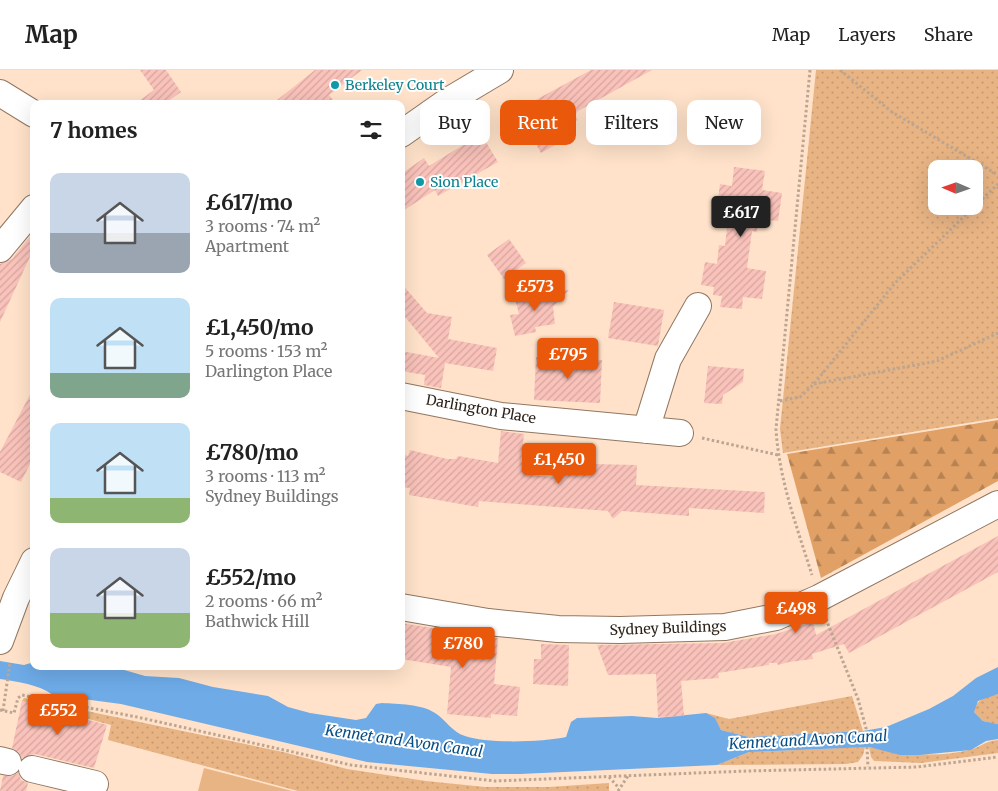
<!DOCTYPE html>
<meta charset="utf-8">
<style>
:root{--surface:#fff;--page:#f2f2f2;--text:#222;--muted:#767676;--line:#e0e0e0;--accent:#ea580c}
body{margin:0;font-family:Merriweather,serif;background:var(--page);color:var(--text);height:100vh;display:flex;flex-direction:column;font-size:19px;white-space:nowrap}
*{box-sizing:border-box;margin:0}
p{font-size:16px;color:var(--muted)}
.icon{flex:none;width:28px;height:28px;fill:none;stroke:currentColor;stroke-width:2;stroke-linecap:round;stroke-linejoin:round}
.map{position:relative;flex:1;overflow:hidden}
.sheet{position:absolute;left:30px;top:30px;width:375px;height:570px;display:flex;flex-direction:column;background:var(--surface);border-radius:10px;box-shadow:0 5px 20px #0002}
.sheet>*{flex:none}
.guide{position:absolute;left:420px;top:30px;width:475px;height:45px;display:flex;gap:10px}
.needle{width:32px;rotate:272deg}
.controls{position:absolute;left:928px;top:90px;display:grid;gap:10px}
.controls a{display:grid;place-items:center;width:55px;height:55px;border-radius:10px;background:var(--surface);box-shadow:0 5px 20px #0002;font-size:25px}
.price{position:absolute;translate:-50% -42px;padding:0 11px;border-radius:5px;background:var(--accent);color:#fff;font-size:16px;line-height:32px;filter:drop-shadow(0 1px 2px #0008)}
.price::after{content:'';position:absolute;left:50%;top:30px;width:15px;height:11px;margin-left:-8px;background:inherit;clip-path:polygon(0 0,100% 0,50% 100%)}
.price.selected{background:#222;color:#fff}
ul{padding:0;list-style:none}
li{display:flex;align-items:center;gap:15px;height:125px;padding:0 20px}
li span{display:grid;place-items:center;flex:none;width:140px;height:100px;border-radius:10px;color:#555}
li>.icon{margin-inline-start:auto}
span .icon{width:60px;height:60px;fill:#fffc;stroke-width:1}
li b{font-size:21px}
h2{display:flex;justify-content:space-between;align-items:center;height:60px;padding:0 20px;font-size:21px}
.chip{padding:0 18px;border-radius:10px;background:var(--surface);box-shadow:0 5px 20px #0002;font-size:18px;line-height:45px}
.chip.selected{background:var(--accent);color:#fff}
header{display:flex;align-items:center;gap:30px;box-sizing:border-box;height:70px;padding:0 25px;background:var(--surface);border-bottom:1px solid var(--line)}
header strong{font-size:24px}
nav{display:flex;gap:28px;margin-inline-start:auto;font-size:18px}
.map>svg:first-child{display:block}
.grass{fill:url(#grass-dots);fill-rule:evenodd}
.forest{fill:url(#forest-firs)}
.garden{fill:#e8b484}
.water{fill:#6eabe7}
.building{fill:url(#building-hatch)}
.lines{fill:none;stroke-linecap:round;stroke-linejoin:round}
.minor-casing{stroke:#917761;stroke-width:28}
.path{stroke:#bca591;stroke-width:3;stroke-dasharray:2.5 2.5;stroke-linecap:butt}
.minor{stroke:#fff;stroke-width:26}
.culture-dot{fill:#0f9aa8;stroke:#fff;stroke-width:2}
.labels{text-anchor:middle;stroke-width:4;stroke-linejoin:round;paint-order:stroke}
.culture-label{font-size:14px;fill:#0d838f;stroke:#fff;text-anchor:start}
.street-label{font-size:14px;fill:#2d231a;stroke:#fff}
.water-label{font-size:15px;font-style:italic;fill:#084e85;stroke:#fff}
</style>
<header>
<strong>Map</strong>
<nav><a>Map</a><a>Layers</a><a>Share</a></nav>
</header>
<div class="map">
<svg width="998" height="721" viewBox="0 0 998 721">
<defs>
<pattern id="grass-dots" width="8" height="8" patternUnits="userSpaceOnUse" patternTransform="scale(1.25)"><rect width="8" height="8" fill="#e8b484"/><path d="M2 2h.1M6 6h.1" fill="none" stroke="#c79a71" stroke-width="1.8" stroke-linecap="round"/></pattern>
<pattern id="forest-firs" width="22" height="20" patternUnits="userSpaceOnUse" patternTransform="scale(1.25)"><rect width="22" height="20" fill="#e1a166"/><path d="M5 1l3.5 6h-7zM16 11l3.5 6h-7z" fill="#b78353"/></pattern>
<pattern id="building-hatch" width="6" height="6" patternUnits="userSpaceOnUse" patternTransform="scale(1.25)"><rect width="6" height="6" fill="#f9c2ba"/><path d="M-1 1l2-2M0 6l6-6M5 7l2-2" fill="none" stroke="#d6a69f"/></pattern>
</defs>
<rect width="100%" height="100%" fill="#ffe2c9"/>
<path class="grass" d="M816 0H998V348L783 383 780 359ZM936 99H974V136H936Z
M998 624V654L983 651 974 642C975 630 987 626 998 624Z
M852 626 863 661 749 667 721 660 715 649 706 643 729 649Z
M24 628 283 682 347 699 426 711 485 717H549L609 713V721H298L108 670 111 655 22 631Z
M998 670V683L921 693 874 691 871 687 869 677C902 684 936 688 969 680 980 678 984 671 998 670Z
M865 677 863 685 858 692 846 694 717 695 749 682Z"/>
<path class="forest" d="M998 350V411L821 508 787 384Z"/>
<path class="garden" d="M204 698 292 721H198Z"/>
<path class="water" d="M0 591 24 595 34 592V596L114 597 145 606 179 608 213 617 268 626 288 637 310 643 356 650 366 648 376 634 382 633C398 634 422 634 435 643 446 650 452 662 465 666 487 674 543 672 566 667L571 652 577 648 632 646 657 648 706 643 715 648 721 660 749 667 863 661 886 657 929 639 953 626 976 608 998 597V624L978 631 974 642 983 651 998 654V669L986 671 971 680 919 685H900L869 677 749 682 717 695 520 704H492L367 692 121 634 53 625C38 614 18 612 0 609Z"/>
<path class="building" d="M140 0H166L181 22 164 34H135L154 20Z
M315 0H362L329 25 336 34H272Z
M591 0H652L578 41 575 45 578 50 549 65 555 75 541 83 527 58 534 54 526 41 532 38 530 33Z
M481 64 498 92 438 126 435 120 401 142V104L424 88 429 96Z
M734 97 765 101 762 120 782 123 778 151 758 149 757 162 752 161 747 198 766 201 762 229 743 227 742 239 720 237 722 226 713 225 714 217 701 215 705 192 717 194 719 175 725 176 729 139 717 137 720 114 732 116Z
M33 163 34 178 0 252V194L12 189Z
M509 169 526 193 504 209 487 185Z
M401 213 427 243 452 247 448 269 497 278 493 301 445 293 441 318 424 315 425 305 401 301V281L439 288 401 242Z
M569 220 553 237 555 254 535 257 536 262 515 266 510 245 519 244 515 229Z
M614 232 664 240 658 276 608 268Z
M536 287 602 290 600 333 534 330Z
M708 296 744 299 743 312 723 325 722 334 704 333Z
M34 317V386L21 412 0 402V382Z
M501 361 524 364 521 392H524V399L531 400 530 405 562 408 563 404H575L576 387 592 388V394L637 395 636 415 765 422 764 443 689 438V446L622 441 613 449 608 441 479 431 478 437 409 425 410 418 401 417V384L408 386 410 380 447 389H456L458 386 498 393Z
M998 466V502L849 583 844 574 812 584 813 589 789 592 778 595 777 593H769V595L718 603 719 608 681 611 684 646 658 647 656 604 608 605 597 575 723 573 776 564 813 552 816 565Z
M401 553 498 568 494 614 520 617 517 646 491 644V648L447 644 451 597 401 589Z
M541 574 569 575 568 616 533 614 534 589H541Z
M22 631 107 655 94 698 35 684 22 688 19 682 12 678Z
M18 703 21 710 28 713 26 721H0L3 706H12Z"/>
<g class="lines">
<g class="minor-casing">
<path id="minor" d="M0 23 34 44
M401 64 448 31 500 0
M0 179 34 138
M401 326 501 346 680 363
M646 360 668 289 698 236
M401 537 488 552 558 559 620 560 725 557 776 547 819 528 998 434
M0 571 16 528 34 491
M0 690 8 692
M32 699 95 714"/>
</g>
<path class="path" d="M810 0 776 359C779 410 797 457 812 505
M840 0 892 42 998 105
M814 314 937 291 998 263
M780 331 800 327 814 314 895 213 998 114
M702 368 778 385
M826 549 858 629 866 658 868 697
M0 640 14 643 18 628 22 625 137 647 351 695 495 711 747 701 917 697 998 687
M3 641 10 592
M609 707 618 717
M618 721 628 706"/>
<use href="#minor" class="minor"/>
</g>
<g class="culture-dot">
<circle cx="335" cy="15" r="5"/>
<circle cx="420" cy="112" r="5"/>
</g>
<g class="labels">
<g class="culture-label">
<text x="345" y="20">Berkeley Court</text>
<text x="430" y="117">Sion Place</text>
</g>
<g class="street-label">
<text transform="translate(481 339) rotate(10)" y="5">Darlington Place</text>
<text transform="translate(668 558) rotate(-2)" y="5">Sydney Buildings</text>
</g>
<g class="water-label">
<text transform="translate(808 670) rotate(-3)" y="5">Kennet and Avon Canal</text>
<text transform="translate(404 671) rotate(8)" y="5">Kennet and Avon Canal</text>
</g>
</g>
</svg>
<div class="controls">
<a><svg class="needle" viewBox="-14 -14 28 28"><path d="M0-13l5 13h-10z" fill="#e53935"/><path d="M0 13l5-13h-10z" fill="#767676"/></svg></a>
</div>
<b class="price selected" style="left:741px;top:168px">£617</b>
<b class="price" style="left:535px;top:242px">£573</b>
<b class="price" style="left:568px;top:310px">£795</b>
<b class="price" style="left:559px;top:415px">£1,450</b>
<b class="price" style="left:796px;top:564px">£498</b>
<b class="price" style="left:463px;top:599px">£780</b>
<b class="price" style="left:58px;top:666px">£552</b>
<div class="guide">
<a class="chip">Buy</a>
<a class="chip selected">Rent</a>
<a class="chip">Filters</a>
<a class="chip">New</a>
</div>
<section class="sheet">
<h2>7 homes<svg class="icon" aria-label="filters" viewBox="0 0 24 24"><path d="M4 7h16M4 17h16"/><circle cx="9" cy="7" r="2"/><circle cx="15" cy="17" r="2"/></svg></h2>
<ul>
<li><span style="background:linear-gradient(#c9d6e8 60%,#9aa5b1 0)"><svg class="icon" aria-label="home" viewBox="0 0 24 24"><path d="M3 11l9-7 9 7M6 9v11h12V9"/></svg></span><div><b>£617/mo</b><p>3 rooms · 74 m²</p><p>Apartment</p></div></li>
<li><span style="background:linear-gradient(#bfe0f5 75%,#7fa58c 0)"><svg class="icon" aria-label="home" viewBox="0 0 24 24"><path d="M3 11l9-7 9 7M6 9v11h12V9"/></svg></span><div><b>£1,450/mo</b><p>5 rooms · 153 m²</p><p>Darlington Place</p></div></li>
<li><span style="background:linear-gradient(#bfe0f5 75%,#8fb573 0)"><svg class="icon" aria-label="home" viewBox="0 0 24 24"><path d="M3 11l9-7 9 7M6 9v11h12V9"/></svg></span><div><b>£780/mo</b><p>3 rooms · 113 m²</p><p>Sydney Buildings</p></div></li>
<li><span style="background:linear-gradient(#c9d6e8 65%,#8fb573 0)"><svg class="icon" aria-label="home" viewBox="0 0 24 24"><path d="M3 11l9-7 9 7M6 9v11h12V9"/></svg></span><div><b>£552/mo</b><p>2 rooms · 66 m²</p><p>Bathwick Hill</p></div></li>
</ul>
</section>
</div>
